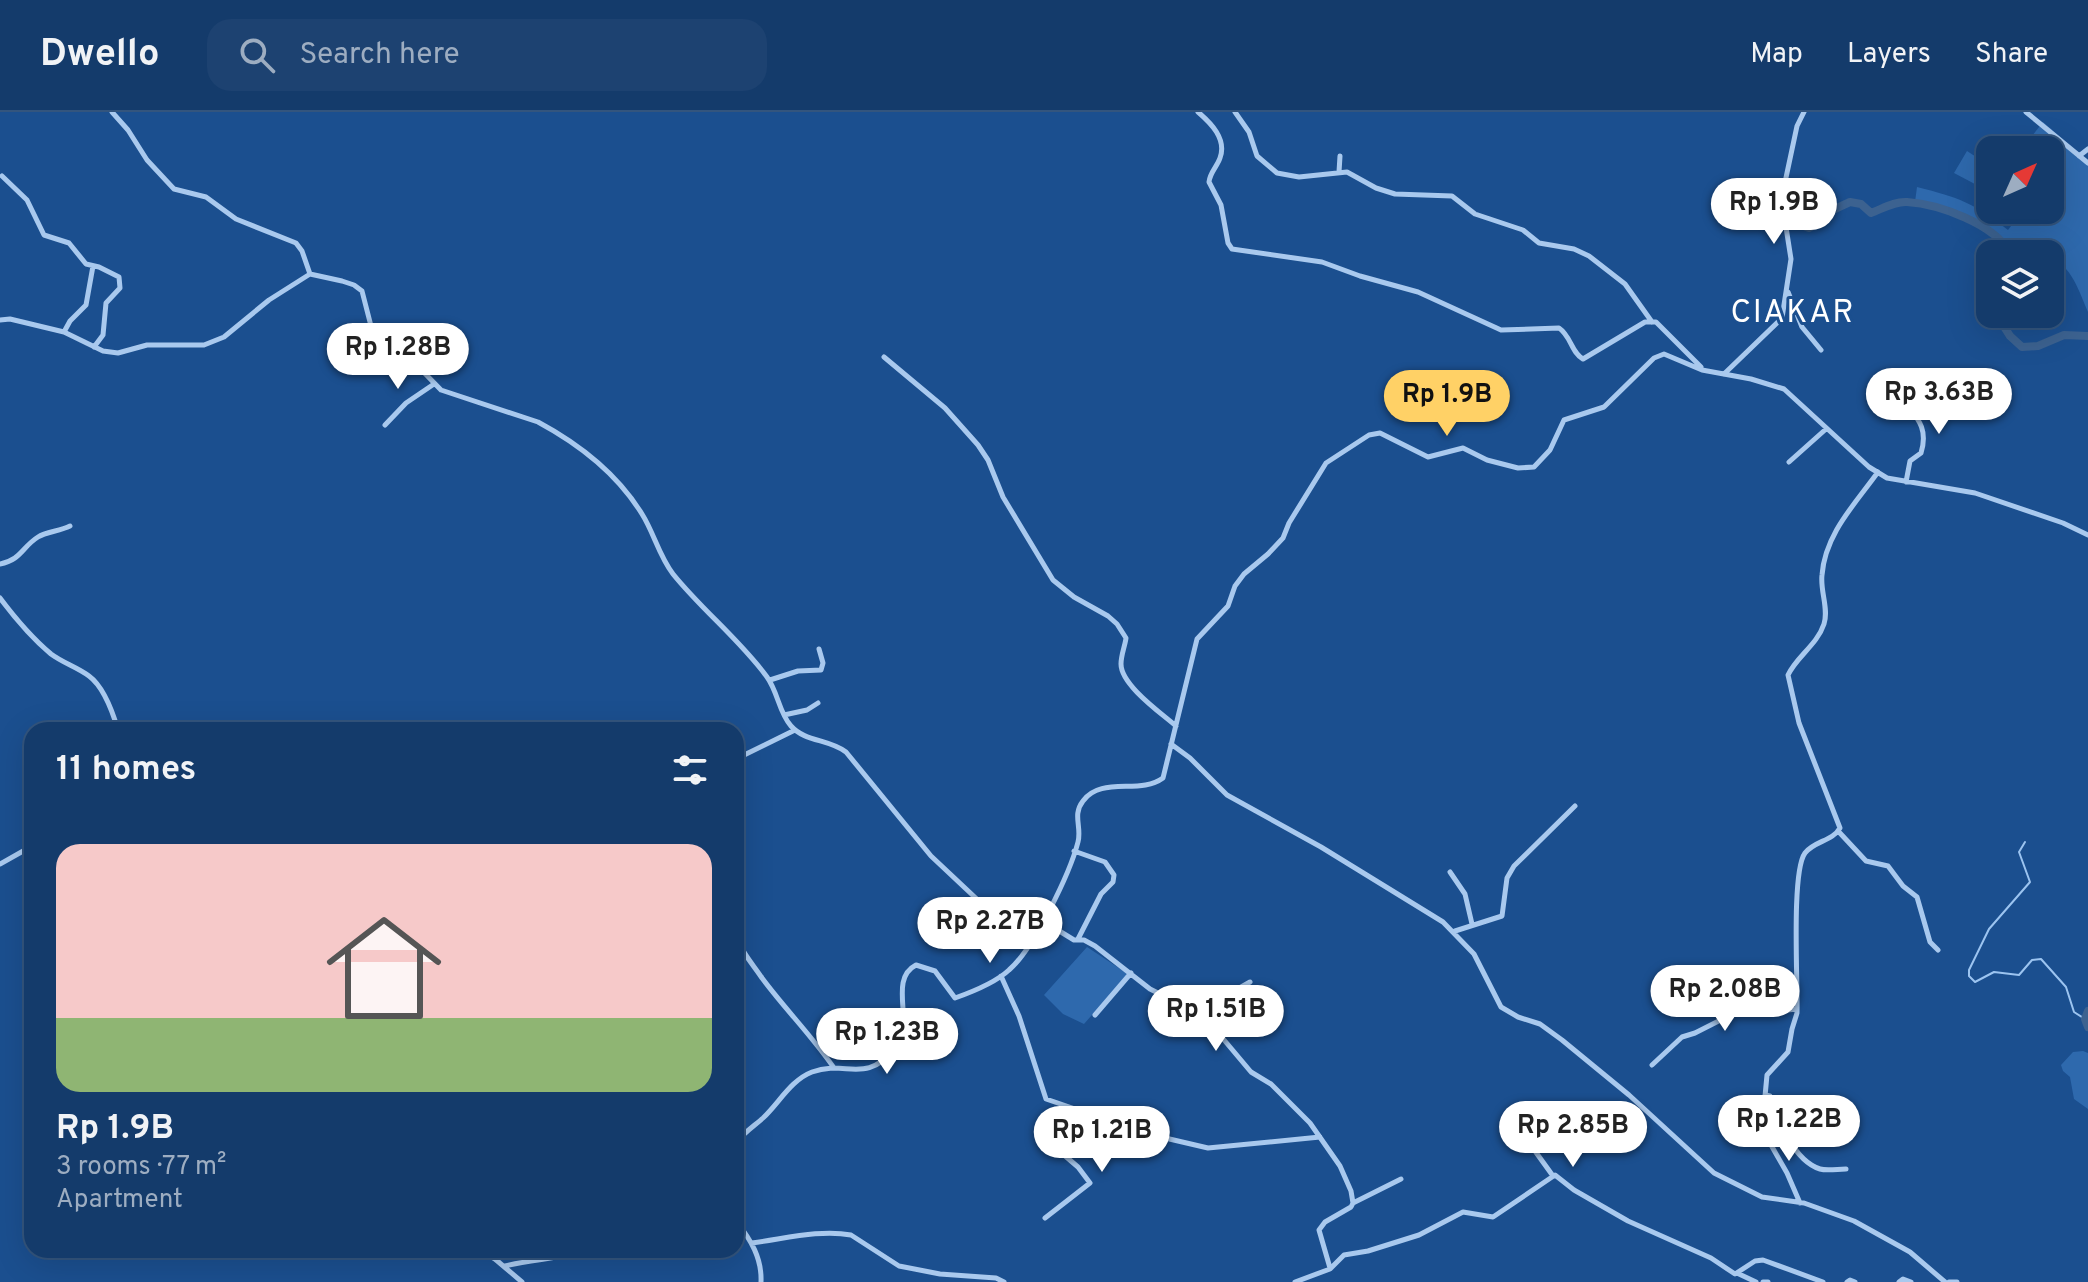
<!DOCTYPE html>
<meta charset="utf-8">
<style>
:root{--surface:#143b6b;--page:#1d4271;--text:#f1f3f6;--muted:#9dadc1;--line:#33557e;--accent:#ffd166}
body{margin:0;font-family:Overpass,sans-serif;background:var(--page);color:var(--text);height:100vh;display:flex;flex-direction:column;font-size:30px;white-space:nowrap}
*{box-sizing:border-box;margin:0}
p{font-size:26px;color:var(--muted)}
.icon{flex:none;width:44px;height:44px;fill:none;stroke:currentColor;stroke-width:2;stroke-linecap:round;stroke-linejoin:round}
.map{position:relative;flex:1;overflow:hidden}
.side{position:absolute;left:24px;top:610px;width:720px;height:536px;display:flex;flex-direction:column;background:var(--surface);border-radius:24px;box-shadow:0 8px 32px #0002,0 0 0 2px var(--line)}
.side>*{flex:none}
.needle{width:52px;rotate:45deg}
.buttons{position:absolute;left:1976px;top:24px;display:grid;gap:16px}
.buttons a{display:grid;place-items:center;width:88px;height:88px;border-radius:16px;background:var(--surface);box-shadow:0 8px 32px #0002,0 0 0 2px var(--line);font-size:40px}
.price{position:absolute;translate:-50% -68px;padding:0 18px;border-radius:28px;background:#fff;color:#222;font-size:26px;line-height:52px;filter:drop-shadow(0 2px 4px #0008)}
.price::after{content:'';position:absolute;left:50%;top:48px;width:24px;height:18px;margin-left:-12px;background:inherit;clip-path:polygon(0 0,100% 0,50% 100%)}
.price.active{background:var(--accent);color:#111}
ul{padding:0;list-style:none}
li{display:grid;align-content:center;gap:16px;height:424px;padding:0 32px}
li span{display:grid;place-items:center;height:248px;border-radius:24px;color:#555}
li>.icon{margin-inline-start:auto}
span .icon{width:144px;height:144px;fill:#fffc;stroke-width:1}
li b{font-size:34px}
h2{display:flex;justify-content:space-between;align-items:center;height:96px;padding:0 32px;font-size:34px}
header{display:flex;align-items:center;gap:48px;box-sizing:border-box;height:112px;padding:0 40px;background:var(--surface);border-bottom:2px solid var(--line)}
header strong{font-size:38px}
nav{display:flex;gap:44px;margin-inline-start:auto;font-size:28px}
.search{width:560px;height:72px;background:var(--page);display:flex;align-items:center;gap:20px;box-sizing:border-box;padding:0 28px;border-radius:24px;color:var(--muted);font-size:30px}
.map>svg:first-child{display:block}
.green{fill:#2e69ad}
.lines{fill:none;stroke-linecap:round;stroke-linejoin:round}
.stream{stroke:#9cc4f0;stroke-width:2}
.river{stroke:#3c6290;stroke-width:8}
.minor{stroke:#a9c9ee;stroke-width:5}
.labels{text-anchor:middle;stroke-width:6;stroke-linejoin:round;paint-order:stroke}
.quarter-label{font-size:32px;letter-spacing:2px;fill:#fff;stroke:#1b4f8f}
</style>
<header>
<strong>Dwello</strong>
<div class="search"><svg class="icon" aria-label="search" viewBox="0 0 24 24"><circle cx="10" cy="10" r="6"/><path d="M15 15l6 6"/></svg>Search here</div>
<nav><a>Map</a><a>Layers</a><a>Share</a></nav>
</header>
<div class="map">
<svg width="2088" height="1170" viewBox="0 0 2088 1170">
<rect width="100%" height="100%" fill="#1b4f8f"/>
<path class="green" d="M2043 10 2088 49V200C2080 182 2071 151 2050 147V142H2005L2003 133C1978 112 1946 100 1915 90L1917 75C1960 86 1972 90 2008 118L2014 110 2005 98H2050V38H2021Z
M1967 39 1990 54V80L1954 61Z
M1087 835 1128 862 1084 912 1063 902 1044 883Z
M2083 939 2088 941V997L2074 987 2070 965 2063 959 2061 953 2073 940Z"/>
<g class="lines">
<path class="stream" d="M2025 730 2019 740 2030 770 1989 817 1969 858V864L1975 870 1994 860 2019 863 2032 848 2041 847 2066 875 2074 900 2085 907"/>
<path class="river" d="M1788 87 1794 110 1809 116 1818 111 1824 102 1850 90 1861 92 1871 101C1882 97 1895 89 1907 90 1938 92 1996 112 2010 142
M1990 175 1987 183 1990 192
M1996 202 2010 224 2022 235 2038 234 2064 223 2088 224
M2088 899 2085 907 2088 915"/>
<path class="minor" d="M112 0 128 18 147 48 174 77 206 85 236 107 296 131 302 139 310 162
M1198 0C1211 11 1227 27 1220 46 1217 55 1210 60 1209 70L1221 93 1228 131 1232 137 1322 150 1360 164 1418 180 1501 218 1559 216C1571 224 1571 240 1583 247L1645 210H1656L1701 255
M1235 0 1249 20 1257 44 1277 61 1299 65 1347 60 1376 76 1395 82 1452 84 1475 102 1523 118 1539 131 1574 137 1589 144 1625 172 1652 210
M2026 0 2088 51
M2079 44 2088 37
M1339 60 1340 44
M2 64 27 88 44 123 69 131 86 152 99 155 119 165 120 176 106 191 103 223 94 235
M1788 180 1802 215 1821 238
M0 208 10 207 64 220 103 239 118 241 147 233H204L224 225 269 188 310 162 342 169 354 173 362 179 371 214 381 228 410 246 441 278 538 310C579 332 618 363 642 402 654 421 659 444 673 462 702 498 740 528 767 565 778 580 779 601 791 614 805 630 829 627 846 640L931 744 981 791 1031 827
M64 220 70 209 86 193 93 154
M884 245 945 296 978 333 988 348 1003 385 1053 468 1074 485 1108 504 1117 512 1126 526C1125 534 1121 543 1121 552 1121 573 1161 601 1176 614
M1724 262 1782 206 1791 147 1785 109 1784 75 1797 14 1804 0
M1902 285C1916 305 1929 315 1921 341L1910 349 1906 370
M385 313 406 291 434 272
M1789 350 1826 317
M0 452C21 448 22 435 38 425 46 420 60 419 70 414
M0 486C15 506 32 526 51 542 63 551 77 555 89 564 104 575 113 601 118 618
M770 568 798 559 821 558 823 551 819 537
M784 603 807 598 818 591
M1171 632 1190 646 1227 683 1321 735 1443 810 1474 842 1501 895 1518 905 1540 912 1562 928 1629 983 1714 1061 1762 1085 1804 1091 1854 1109 1910 1140 1945 1170
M736 647 795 618
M1839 720 1866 749 1888 754 1903 774 1917 785 1930 830 1938 838
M1074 739 1105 750 1114 763 1113 770 1101 782 1078 827
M0 752 32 734
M1450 760 1465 782 1472 812
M1043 809 1074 828H1084L1095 834 1150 877 1188 896 1214 916 1251 960 1271 972 1310 1011 1340 1054 1351 1079 1353 1091 1351 1095 1325 1110 1319 1118 1330 1156
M1455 819 1502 804 1507 766 1514 754 1575 694
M736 823C742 841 752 851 762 866 785 897 812 924 834 956
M1001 864 1019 904 1046 987 1148 1022 1208 1036 1320 1025
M1195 901 1250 870
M1095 903 1131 861
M1652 953 1682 925 1695 921 1754 891H1759L1769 900 1797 897
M1765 983 1770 984C1777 1007 1794 1049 1820 1057 1827 1059 1838 1057 1846 1057
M736 1031C743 1021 754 1014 763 1006 779 991 791 968 812 960 847 947 863 974 896 936 916 913 887 868 916 853L935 859 955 886C972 880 995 871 1009 858 1033 838 1070 761 1078 730 1082 715 1072 703 1083 689 1101 664 1140 683 1163 666L1197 527 1228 494 1235 474 1244 462 1268 442 1283 426 1289 411 1326 351 1369 323 1380 321 1428 345 1463 336 1487 348 1518 356 1534 355 1550 338 1564 308 1604 295 1654 246 1664 242 1702 258 1751 267 1784 277 1869 355 1887 366 1975 381 2063 411 2088 423
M1535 1039 1553 1064
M1353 1091 1401 1067
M1800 1091 1787 1061 1771 1033 1764 995 1767 963 1788 940 1792 917 1797 901C1798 873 1791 760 1805 741 1814 729 1833 729 1840 716L1799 611 1788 563C1797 544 1817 533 1824 512 1829 497 1820 479 1822 463 1825 422 1855 392 1878 360
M1045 1106 1090 1071 1078 1055 1050 1031 1051 1024 1069 996
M736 1109C751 1128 762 1146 761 1170
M752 1131C784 1127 820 1117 851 1123L899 1154 940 1162 996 1166 1004 1170
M480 1138 495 1147 522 1170
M505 1154C533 1147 561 1147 588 1138
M1739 1162 1756 1170
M1295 1170 1330 1157 1344 1143 1368 1139 1419 1123 1463 1100 1493 1105 1555 1063 1574 1078 1628 1109 1711 1146 1735 1162 1755 1149 1763 1148 1823 1170
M1763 1170H1768
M1847 1170 1850 1168 1855 1170
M1899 1170 1903 1167 1911 1170
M1949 1170H1957"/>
</g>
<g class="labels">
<g class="quarter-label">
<text x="1793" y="210">CIAKAR</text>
</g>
</g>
</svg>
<div class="buttons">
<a><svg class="needle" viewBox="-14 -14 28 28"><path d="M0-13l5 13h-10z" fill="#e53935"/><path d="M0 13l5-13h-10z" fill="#9dadc1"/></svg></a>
<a><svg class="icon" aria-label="layers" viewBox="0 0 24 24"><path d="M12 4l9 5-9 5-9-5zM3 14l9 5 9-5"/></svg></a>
</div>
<b class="price" style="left:1774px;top:134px">Rp 1.9B</b>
<b class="price" style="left:398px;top:279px">Rp 1.28B</b>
<b class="price" style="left:1939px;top:324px">Rp 3.63B</b>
<b class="price active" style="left:1447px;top:326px">Rp 1.9B</b>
<b class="price" style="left:990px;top:853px">Rp 2.27B</b>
<b class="price" style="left:1725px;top:921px">Rp 2.08B</b>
<b class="price" style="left:1216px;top:941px">Rp 1.51B</b>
<b class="price" style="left:887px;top:964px">Rp 1.23B</b>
<b class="price" style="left:1789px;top:1051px">Rp 1.22B</b>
<b class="price" style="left:1573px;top:1057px">Rp 2.85B</b>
<b class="price" style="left:1102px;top:1062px">Rp 1.21B</b>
<section class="side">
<h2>11 homes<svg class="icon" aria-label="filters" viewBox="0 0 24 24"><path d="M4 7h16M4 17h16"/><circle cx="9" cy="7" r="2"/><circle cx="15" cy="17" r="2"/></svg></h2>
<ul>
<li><span style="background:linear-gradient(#f6c9c9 70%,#8fb573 0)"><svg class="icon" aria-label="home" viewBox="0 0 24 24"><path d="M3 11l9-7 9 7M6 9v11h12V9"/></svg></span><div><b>Rp 1.9B</b><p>3 rooms · 77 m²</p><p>Apartment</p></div></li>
</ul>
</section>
</div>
